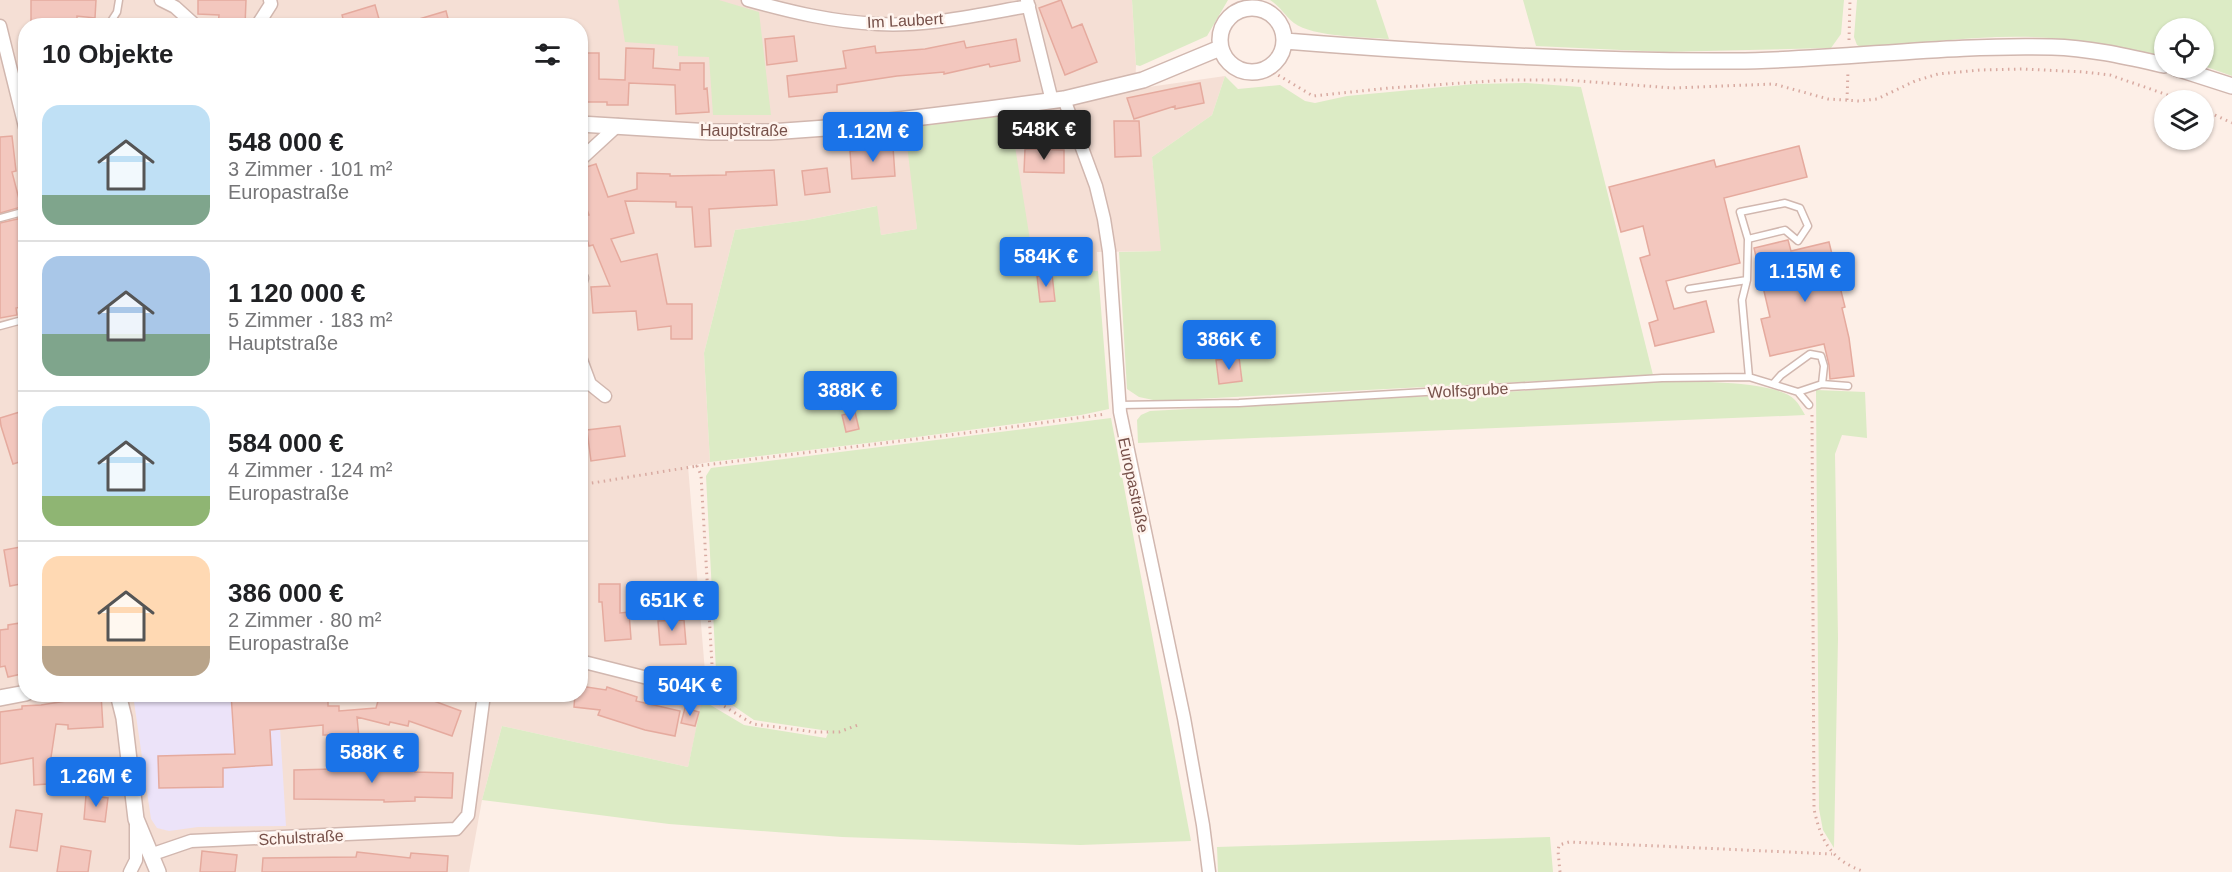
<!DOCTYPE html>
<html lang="de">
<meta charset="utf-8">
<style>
:root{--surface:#fff;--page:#f2f2f2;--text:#202124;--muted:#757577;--line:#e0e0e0;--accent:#1a73e8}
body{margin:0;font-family:Arial,sans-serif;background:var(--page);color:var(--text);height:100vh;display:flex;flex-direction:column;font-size:22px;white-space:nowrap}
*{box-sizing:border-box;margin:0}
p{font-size:20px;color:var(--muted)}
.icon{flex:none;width:33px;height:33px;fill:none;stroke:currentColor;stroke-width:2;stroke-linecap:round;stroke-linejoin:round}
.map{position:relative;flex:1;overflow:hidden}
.sheet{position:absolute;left:18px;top:18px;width:570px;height:684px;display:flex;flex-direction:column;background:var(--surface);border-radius:24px;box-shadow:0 2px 4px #0004}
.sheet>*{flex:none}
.fabs{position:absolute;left:2154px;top:18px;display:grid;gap:12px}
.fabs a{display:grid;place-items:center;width:60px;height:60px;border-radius:50%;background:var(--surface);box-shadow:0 2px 4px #0004;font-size:30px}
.price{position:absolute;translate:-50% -51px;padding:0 14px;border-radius:6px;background:var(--accent);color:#fff;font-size:20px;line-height:39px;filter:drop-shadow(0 2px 3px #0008)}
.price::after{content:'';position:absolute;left:50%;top:36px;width:18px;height:14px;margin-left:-9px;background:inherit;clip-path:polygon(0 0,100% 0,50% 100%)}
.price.on{background:#222;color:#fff}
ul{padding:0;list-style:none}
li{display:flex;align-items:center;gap:18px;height:150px;padding:0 24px}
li+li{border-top:2px solid var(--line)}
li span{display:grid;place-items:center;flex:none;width:168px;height:120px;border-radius:18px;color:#555}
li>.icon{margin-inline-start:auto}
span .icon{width:72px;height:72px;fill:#fffc;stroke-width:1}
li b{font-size:26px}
h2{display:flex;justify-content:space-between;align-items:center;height:72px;padding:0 24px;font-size:26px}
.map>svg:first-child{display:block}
.residential{fill:#f5dfd5;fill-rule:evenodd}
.education{fill:#ece3f9}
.green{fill:#dcebc5}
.building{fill:#f3c7be;stroke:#e5aa9e;stroke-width:1.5}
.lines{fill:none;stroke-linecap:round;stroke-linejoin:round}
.service-casing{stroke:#d1b7af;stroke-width:9}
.minor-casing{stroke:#d1b7af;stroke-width:15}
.tertiary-casing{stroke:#d1b7af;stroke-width:18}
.path{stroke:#d8aaa1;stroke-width:3;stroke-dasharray:1.5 4.5;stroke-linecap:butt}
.service{stroke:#fff;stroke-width:6}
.minor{stroke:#fff;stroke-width:12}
.tertiary{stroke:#fff;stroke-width:15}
.labels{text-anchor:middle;stroke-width:5;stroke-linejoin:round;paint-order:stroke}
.street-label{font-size:16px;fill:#77514a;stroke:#fff4ee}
</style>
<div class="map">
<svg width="2232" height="872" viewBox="0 0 2232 872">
<rect width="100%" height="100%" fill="#fdefe7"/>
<path class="residential" d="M0 0H1132L1136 65 1135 89 1225 76 1212 115 1152 157 1162 251 1097 252 1098 271H1035L1022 196 915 208 917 229 881 235 876 206 807 220 735 230 704 353 710 462 688 466 706 684 688 767 502 726 482 800 469 872H0ZM26 26H580V694H26Z"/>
<path class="education" d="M133 695H278L286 826 198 827 169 831 157 828 151 819Z"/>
<path class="green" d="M618 0H719L759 12 771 115H713L709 57 678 56V46L625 42Z
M1132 0H1228L1207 36 1140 66 1136 65Z
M1270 0H1376L1389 39C1365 37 1313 37 1294 23 1285 16 1280 6 1270 0Z
M1523 0H1844L1841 34 1831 48 1664 52 1536 46Z
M1857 0H2232V76L2204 66V28H2164V57C2127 48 2090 42 2051 38 1991 33 1924 43 1863 48L1857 45 1854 37Z
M1225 76 1238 89 1280 85 1305 101 1315 103 1347 96 1475 84 1526 83 1581 87 1653 375 1158 401 1139 397 1127 389 1119 252 1161 251 1152 157 1212 115Z
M1010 115 1035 271H1098L1109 409 1081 415 909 438 710 462 704 353 735 230 807 220 877 206 881 235 917 229 905 128Z
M1654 381C1684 382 1776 379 1795 400 1799 404 1802 410 1805 415L1138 443 1137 420 1141 415 1150 411 1521 391Z
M1816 390 1865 392 1867 438 1842 435 1835 454 1838 638 1834 848 1823 830 1819 809Z
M1111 418 1191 841 1080 845 842 837 669 824 482 800 502 726 688 767 702 700 744 725 826 738 829 731 754 720 719 696 717 690 706 476 711 468Z
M1550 837 1553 872H1218L1217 847Z"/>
<path class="building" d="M31 0H96L95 18 77 16V26H31Z
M198 0H246L245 26H218L219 15 198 14Z
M1061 0 1072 28 1082 24 1097 62 1065 75 1039 8Z
M375 5 381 26H345L342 15Z
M446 11 450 26H410L409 22Z
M794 36 797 61 767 65 765 39Z
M1016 39 1020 61 990 67 989 64 944 74V72L897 76 837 85V92L789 97 787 76 846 68 843 51 875 46 876 53 925 49 964 41 966 48Z
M626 48 654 49 653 68 680 70V63H704V89L707 88 709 112 676 114 675 85 629 83 628 105H607V102H582L580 53H599V79L625 80Z
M1200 83 1204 103 1175 109V106L1134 119 1127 98Z
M1114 121H1139L1141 156 1115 157Z
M12 136 16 171 12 172 21 207 0 213V137Z
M1799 146 1807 177 1724 198 1740 263 1666 281 1674 309 1706 301 1714 332 1655 346 1649 323 1658 320 1640 258 1650 255 1643 226 1621 232 1609 187 1714 160 1716 167Z
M893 147 895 176 852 179 850 151Z
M1025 149 1064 150V173L1024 172Z
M596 164 608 197 637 189V173L670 174V176L726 175V172L774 170 777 205 709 209 711 246 695 247 692 207H676V202L625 201 634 233 611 239 621 262 657 254 667 304H692V339H671V326L638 330 636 311 593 313 591 287 610 286 593 245 589 246 581 217 589 215 580 191V169Z
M827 168 830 192 805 195 802 171Z
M22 218 26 236V306L16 308 17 315 0 318V223Z
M1788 240 1791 251 1829 242 1845 307 1842 308 1849 338 1854 376 1830 379 1829 365 1824 344 1770 356 1761 319 1770 317 1754 248Z
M1052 274 1055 301 1040 302 1037 276Z
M1239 357 1242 381 1219 384 1216 360Z
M23 411 26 421V460L13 464 1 426 0 418Z
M855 412 859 429 846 432 842 415Z
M620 426 625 456 591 461 587 430Z
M26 546V583L10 586 4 550Z
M599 584H620V613L629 612 631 639 605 641 602 602H599Z
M684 620 686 644 660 645 658 621Z
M26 622V635L21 636 22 643H20L26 673 8 677 5 666 0 667V630L8 629V625Z
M580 686 606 690 607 687 637 697 636 701 680 711 675 736 645 730 598 715 600 710 574 707 575 694H580Z
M78 694H101L103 727 68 729V725L56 724 47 784 34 785 33 758 0 764V712L22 709V706L41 705 78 699Z
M231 694H328V706H339V711L376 708 380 694H415L461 711 452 736 409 721 408 726 390 722 389 725 357 717 359 738 346 739V735H323V725L270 730 272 765 223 768V787L159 788 158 756 235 754Z
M685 708 699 712 695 726 681 723Z
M415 767V772L453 773 452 798 415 797V801L384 802V800L294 799V770Z
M86 795 108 798 105 822 84 819Z
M16 810 42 814 37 851 10 847Z
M61 846 91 851 88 872H57Z
M202 851 237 855 235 872H200Z
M357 852 410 858 411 853 448 856 447 872H262L263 858 356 857Z"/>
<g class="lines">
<g class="service-casing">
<path id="service" d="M108 26 117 12 119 0
M0 218 26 211
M1748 239 1740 212 1785 203 1800 208 1808 226 1798 241 1785 230 1748 239 1747 280 1742 300 1749 377
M1689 289 1747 280
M0 326 26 319
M1773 384 1781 375 1810 354 1821 356 1824 366 1822 384
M1798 392 1822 384 1848 386
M1119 405 1239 403 1662 378 1749 377 1798 392 1809 405"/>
</g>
<g class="minor-casing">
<path id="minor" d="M161 0 175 7 196 26
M748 0C791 12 833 22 878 24 928 27 980 14 1029 6
M1027 0 1052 101
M0 26 26 131
M257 26 271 4 270 0
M1064 99 1096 186 1104 219 1109 251 1120 412 1184 718 1203 825 1209 872
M580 160 618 125
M580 277 582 278 580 284
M580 357 590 384 605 396
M580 661 703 692
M150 855 191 841 456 829 468 815 484 694
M130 872 136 860V824"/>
</g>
<g class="tertiary-casing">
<path id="tertiary" d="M1220 40a32 32 0 1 1 64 0a32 32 0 1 1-64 0Z
M1285 41C1434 53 1585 62 1735 61 1841 60 1946 44 2052 47 2090 48 2128 57 2164 65
M2176 68 2232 86
M580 124 711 132H770L840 127 989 109 1064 99 1143 80 1220 48
M118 694 124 718 136 819 158 872
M0 698 26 693"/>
</g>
<path class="path" d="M1849 40 1850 0
M22 50 26 56
M1268 69 1313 96 1389 88 1506 80H1566L1673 88 1774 84 1828 99 1859 101 1877 99 1915 81 1938 74 1980 70 2023 69 2084 72 2110 75 2182 100
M1847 100 1848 71
M2204 110 2232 123
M1812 415 1814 809C1821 842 1832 861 1865 872
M580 485 697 466
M713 682 701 475 697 466 990 430 1106 414
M714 700 753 724 815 732H839L858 725
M1560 872 1558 851 1559 845 1569 842 1832 854"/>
<use href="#service" class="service"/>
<use href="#minor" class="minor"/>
<use href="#tertiary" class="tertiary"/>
</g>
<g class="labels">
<g class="street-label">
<text transform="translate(905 20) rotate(-3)" y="6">Im Laubert</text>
<text x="744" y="136">Hauptstraße</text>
<text transform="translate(1468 390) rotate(-3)" y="6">Wolfsgrube</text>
<text transform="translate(1134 485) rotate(78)" y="6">Europastraße</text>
<text transform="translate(301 837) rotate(-3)" y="6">Schulstraße</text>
</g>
</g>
</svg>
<div class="fabs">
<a><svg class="icon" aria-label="locate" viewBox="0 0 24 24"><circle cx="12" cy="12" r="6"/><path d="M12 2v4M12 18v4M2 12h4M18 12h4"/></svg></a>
<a><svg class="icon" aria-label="layers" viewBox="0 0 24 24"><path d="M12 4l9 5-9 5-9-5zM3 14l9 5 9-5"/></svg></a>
</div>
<b class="price on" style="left:1044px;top:161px">548K €</b>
<b class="price" style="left:873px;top:163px">1.12M €</b>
<b class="price" style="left:1046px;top:288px">584K €</b>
<b class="price" style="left:1805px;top:303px">1.15M €</b>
<b class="price" style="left:1229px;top:371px">386K €</b>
<b class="price" style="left:850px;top:422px">388K €</b>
<b class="price" style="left:672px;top:632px">651K €</b>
<b class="price" style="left:690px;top:717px">504K €</b>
<b class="price" style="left:372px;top:784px">588K €</b>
<b class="price" style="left:96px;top:808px">1.26M €</b>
<section class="sheet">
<h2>10 Objekte<svg class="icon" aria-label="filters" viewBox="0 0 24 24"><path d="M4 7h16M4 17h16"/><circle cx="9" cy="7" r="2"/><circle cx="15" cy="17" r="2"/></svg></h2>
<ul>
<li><span style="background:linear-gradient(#bfe0f5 75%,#7fa58c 0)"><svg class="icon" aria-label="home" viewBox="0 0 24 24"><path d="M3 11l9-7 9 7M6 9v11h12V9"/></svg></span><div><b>548 000 €</b><p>3 Zimmer · 101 m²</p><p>Europastraße</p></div></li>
<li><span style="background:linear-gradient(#a9c7e8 65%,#7fa58c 0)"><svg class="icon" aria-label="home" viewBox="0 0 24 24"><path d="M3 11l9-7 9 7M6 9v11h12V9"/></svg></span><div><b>1 120 000 €</b><p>5 Zimmer · 183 m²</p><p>Hauptstraße</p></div></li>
<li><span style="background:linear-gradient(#bfe0f5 75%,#8fb573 0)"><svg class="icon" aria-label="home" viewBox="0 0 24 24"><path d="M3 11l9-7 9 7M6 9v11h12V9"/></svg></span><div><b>584 000 €</b><p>4 Zimmer · 124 m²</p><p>Europastraße</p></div></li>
<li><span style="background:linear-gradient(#ffd9b3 75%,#b9a48a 0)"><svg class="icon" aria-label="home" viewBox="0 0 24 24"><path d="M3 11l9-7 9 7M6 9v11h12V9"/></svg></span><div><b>386 000 €</b><p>2 Zimmer · 80 m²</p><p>Europastraße</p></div></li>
</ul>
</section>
</div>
